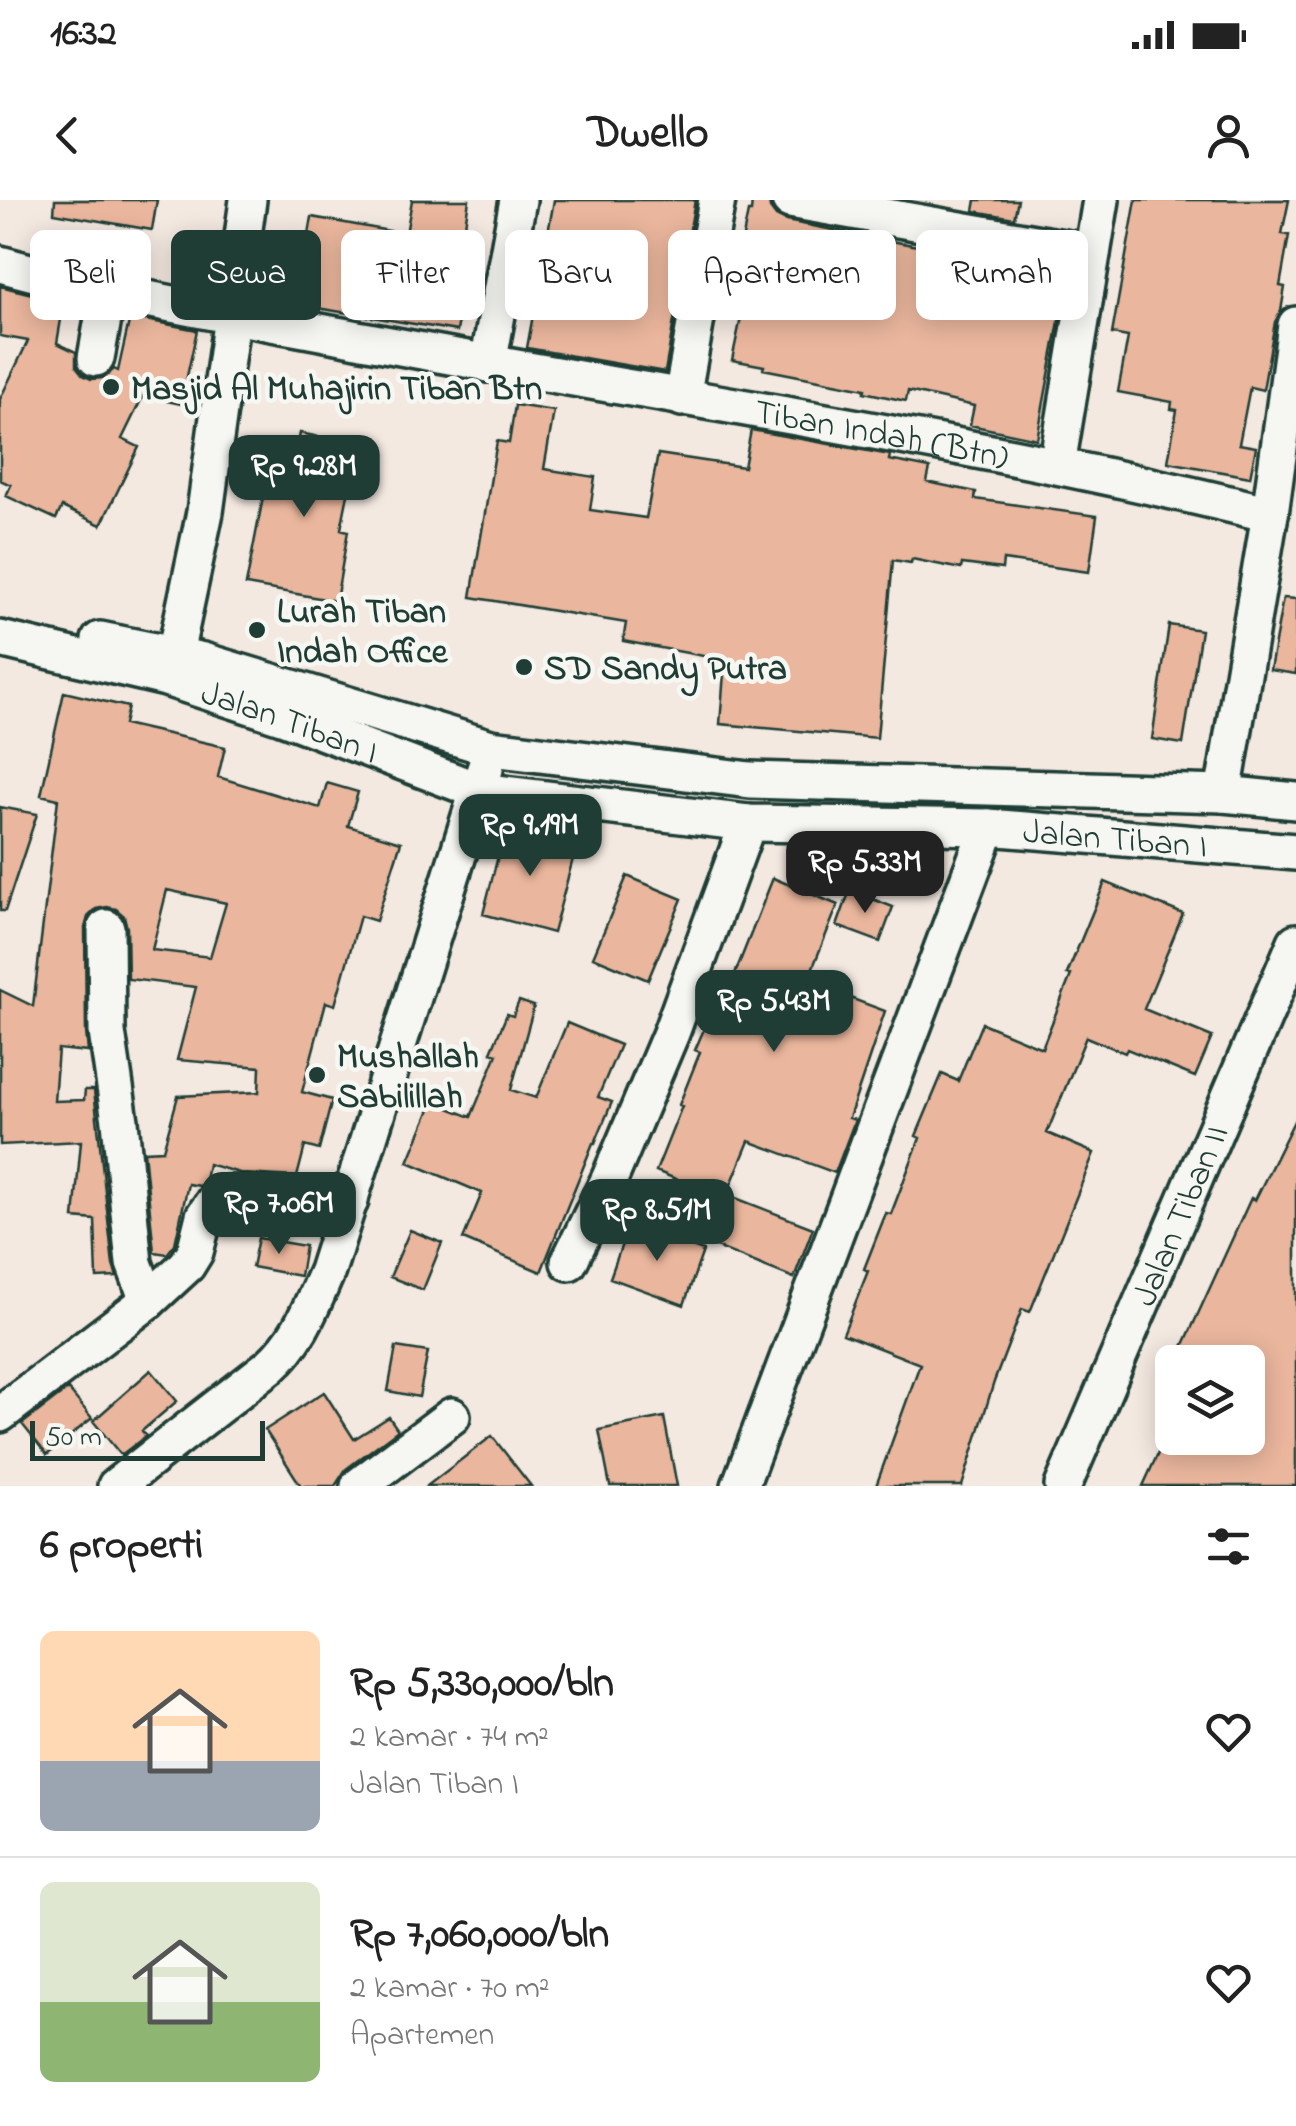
<!DOCTYPE html>
<html lang="id">
<meta charset="utf-8">
<style>
:root{--surface:#fff;--page:#f6f6f6;--text:#222;--muted:#767676;--line:#e0e0e0;--accent:#1f3d34}
body{margin:0;font-family:"Indie Flower",sans-serif;background:var(--page);color:var(--text);height:100vh;display:flex;flex-direction:column;font-size:38px;white-space:nowrap}
*{box-sizing:border-box;margin:0}
p{font-size:32px;color:var(--muted)}
.icon{flex:none;width:55px;height:55px;fill:none;stroke:currentColor;stroke-width:2;stroke-linecap:round;stroke-linejoin:round}
.map{position:relative;height:1286px;overflow:hidden}
.drawer{display:flex;flex-direction:column;background:var(--surface);flex:1}
.drawer>*{flex:none}
.hud{position:absolute;left:30px;top:30px;width:1238px;height:90px;display:flex;gap:20px}
.tools{position:absolute;left:1155px;top:1145px;display:grid;gap:20px}
.tools a{display:grid;place-items:center;width:110px;height:110px;border-radius:15px;background:var(--surface);box-shadow:0 5px 25px #0003;font-size:50px}
.scale{position:absolute;left:30px;bottom:25px;width:235px;box-sizing:border-box;padding-left:10px;border:5px solid #1f3d34;border-top:0;font-size:28px;line-height:35px;white-space:nowrap;color:#1f3d34;-webkit-text-stroke:8px #f6f6f2;paint-order:stroke}
.price{position:absolute;translate:-50% -85px;padding:0 22px;border-radius:20px;background:var(--accent);color:#fff;font-size:32px;line-height:65px;filter:drop-shadow(0 2px 5px #0008)}
.price::after{content:'';position:absolute;left:50%;top:60px;width:30px;height:22px;margin-left:-15px;background:inherit;clip-path:polygon(0 0,100% 0,50% 100%)}
.price.active{background:#222;color:#fff}
ul{padding:0;list-style:none}
li{display:flex;align-items:center;gap:30px;height:250px;padding:0 40px}
li+li{border-top:2px solid var(--line)}
li span{display:grid;place-items:center;flex:none;width:280px;height:200px;border-radius:15px;color:#555}
li>.icon{margin-inline-start:auto}
span .icon{width:120px;height:120px;fill:#fffc;stroke-width:1}
li b{font-size:42px}
h2{display:flex;justify-content:space-between;align-items:center;height:120px;padding:0 40px;font-size:42px}
.tag{padding:0 35px;border-radius:15px;background:var(--surface);box-shadow:0 5px 25px #0003;font-size:35px;line-height:90px}
.tag.active{background:var(--accent);color:#fff}
.status{display:flex;justify-content:space-between;align-items:center;height:70px;padding:0 50px;background:var(--surface);direction:ltr}
.status svg{height:28px;fill:currentColor}
header{display:flex;justify-content:space-between;align-items:center;height:130px;padding:0 40px;background:var(--surface);font-size:45px;font-weight:800}
.map>svg:first-child{display:block}
.building{fill:#eab69d;stroke:#1f3d34;stroke-width:2.5;fill-rule:evenodd}
.lines{fill:none;stroke-linecap:round;stroke-linejoin:round}
.minor-casing{stroke:#1f3d34;stroke-width:42}
.minor{stroke:#f6f6f2;stroke-width:35}
.poi-dot{fill:#1f3d34;stroke:#f6f6f2;stroke-width:4}
.labels{text-anchor:middle;stroke-width:9;stroke-linejoin:round;paint-order:stroke}
.poi-label{font-size:35px;font-weight:bold;fill:#1f3d34;stroke:#f6f6f2;text-anchor:start}
.street-label{font-size:35px;fill:#1f3d34;stroke:#f6f6f2}
</style>
<div class="status"><b>16:32</b><svg viewBox="0 0 49 12"><path d="M0 12V9h3v3zM5 12V6h3v6zM10 12V3h3v9zM15 12V0h3v12zM26 1h20v11H26zM47 4h2v5h-2z"/></svg></div>
<header><svg class="icon" aria-label="back" viewBox="0 0 24 24"><path d="M15 5l-7 7 7 7"/></svg>Dwello<svg class="icon" aria-label="person" viewBox="0 0 24 24"><circle cx="12" cy="8" r="4"/><path d="M4 21q1-7 8-7t8 7"/></svg></header>
<div class="map">
<svg width="1296" height="1286" viewBox="0 0 1296 1286">
<rect width="100%" height="100%" fill="#f4e9e1"/>
<filter id="ink" filterUnits="userSpaceOnUse"><feTurbulence type="fractalNoise" baseFrequency=".01" numOctaves="2"/><feDisplacementMap in="SourceGraphic" scale="20" xChannelSelector="R" yChannelSelector="G"/><feConvolveMatrix kernelMatrix="1 2 1 2 8 2 1 2 1" color-interpolation-filters="sRGB"/></filter>
<g filter="url(#ink)">
<path class="building" d="M55 0H157L152 30 54 13Z
M412 0H469L457 75 467 76 457 131 311 107 315 82 301 80 312 17 406 34Z
M554 0H695L665 172 527 148Z
M752 0H769L770 8 776 16 786 21 965 55V52L1006 59 1005 62 1048 71 1040 112 1060 116 1037 239 970 225 974 206 908 191 906 201 864 192 865 189 763 169 764 166 732 160 747 89 733 86 748 12H751Z
M976 0H1018L1014 18 974 11Z
M1136 0H1289L1282 34 1289 35 1280 86 1285 87 1281 111 1275 122 1263 190 1250 187 1239 244 1256 247 1250 277 1168 262 1177 210 1171 209 1172 202 1118 192 1128 137 1112 134Z
M0 86 64 102 57 143 76 152V166L83 175 91 179 104 178 114 169 118 171 130 117 197 130 181 204 143 196 122 239 139 247 101 325 62 307 56 319 6 296 11 285 0 280V199L28 141 0 136Z
M515 205 554 211 544 269 595 277 590 310 646 318 658 254 744 267 751 230 890 255 889 260 930 268 927 282 976 292 975 299 1097 316 1089 372 1003 360 1002 369 962 364 961 369 912 359 911 363 893 360 877 538 720 524 725 460 623 441 626 423 471 397 497 241 509 243Z
M300 233 358 245 341 329 348 331 336 401 246 385 272 251 295 256Z
M1283 398 1296 399V474L1270 470Z
M1169 425 1201 430 1183 544 1152 539Z
M64 492 128 507 124 524 225 547 218 577 320 608 327 583 358 592 348 626 401 642 376 721 360 716 335 805 326 802 302 892 332 900 319 950 305 946 297 977 243 974 208 964 205 981 199 986 188 984 175 1044 167 1054 154 1052 144 951 163 950 178 896 259 892 260 867 177 860 196 787 128 779 127 728 124 716 116 709 107 707 96 709 88 717 85 728 86 832 88 852 58 849 54 901 84 900 85 890H94L113 1065 117 1077 97 1078 95 1020 74 1018 81 941 0 945V790L33 806 58 599 41 595ZM167 690 226 703 210 757 152 750Z
M0 607 37 614 5 711H0Z
M506 625 577 644 553 733 483 714Z
M627 676 682 699 648 780 593 757Z
M773 678 838 705 807 782 885 811 849 918 855 920 835 973 749 941 725 999 656 971 682 906 679 905 700 852 695 850 716 801 723 804Z
M1105 682 1183 714 1144 809 1212 837 1195 877 1127 849 1125 853 1086 837 1047 933 1094 953 1030 1112 1022 1109 994 1182 962 1286H876L920 1164 843 1134 868 1071 864 1069 886 1013 891 1014 920 938 916 936 942 874 958 881 982 823 1042 848 1071 775 1067 774Z
M850 690 893 707 880 742 837 726Z
M519 801 534 806 511 890 536 898 567 823 620 845 598 897 612 902 595 943H593L541 1072 463 1039 482 993 408 962 433 902 471 917 497 854 491 852 507 814 513 816Z
M1296 917V1286H1143L1165 1238H1248V1162H1176L1251 998 1255 1000Z
M733 997 813 1028 794 1078 714 1046Z
M629 1024 703 1051 684 1105 610 1078Z
M410 1030 442 1043 423 1090 390 1077Z
M258 1038 305 1046 300 1076 252 1067Z
M396 1147 428 1152 419 1197 388 1191Z
M151 1170 177 1201 142 1231 146 1236 121 1255 93 1221Z
M68 1189 92 1218 47 1255 22 1224Z
M324 1192 354 1239 389 1217 398 1230 346 1269 335 1286H301L265 1230Z
M664 1217 677 1286H610L599 1230Z
M492 1236 531 1286H427Z"/>
<g class="lines">
<g class="minor-casing">
<g id="minor">
<path d="M790 0 1092 53"/>
<path id="s1" d="M0 64C119 97 242 117 363 140 665 197 971 240 1270 314"/>
<path d="M96 158 108 91"/>
<path d="M488 164 518 0"/>
<path d="M682 198 717 0"/>
<path d="M1057 265 1101 0"/>
<path id="s2" d="M0 439 166 478 282 516 479 591 748 623 988 627 1296 652"/>
<path d="M100 440 203 461 491 548 750 580 1223 594 1296 601"/>
<path d="M175 454 205 312 248 0"/>
<path d="M1223 594 1270 314 1296 125"/>
<path d="M106 728 107 832 120 921 134 1063 148 1101"/>
<path d="M569 1062 609 980 671 833 748 623"/>
<path d="M0 1214 148 1101 187 1065 195 1052 204 1016 217 997 229 994 350 1001"/>
<path d="M116 1286 270 1166C300 1139 311 1107 327 1071L485 569"/>
<path d="M359 1286 452 1216"/>
<path d="M740 1286 988 627"/>
<path id="s3" d="M1063 1286 1296 742"/>
</g>
</g>
<use href="#minor" class="minor"/>
</g>
</g>
<g class="poi-dot">
<circle cx="111" cy="187" r="10"/>
<circle cx="257" cy="430" r="10"/>
<circle cx="524" cy="467" r="10"/>
<circle cx="317" cy="875" r="10"/>
</g>
<g class="labels">
<g class="poi-label">
<text x="131" y="199">Masjid Al Muhajirin Tiban Btn</text>
<text x="277" y="422">Lurah Tiban<tspan x="277" dy="40">Indah Office</tspan></text>
<text x="544" y="479">SD Sandy Putra</text>
<text x="337" y="867">Mushallah<tspan x="337" dy="40">Sabilillah</tspan></text>
</g>
<g class="street-label">
<text dy="12" stroke="none"><textPath href="#s1" startOffset="898">Tiban Indah (Btn)</textPath></text>
<text dy="12" stroke="none"><textPath href="#s2" startOffset="302">Jalan Tiban I</textPath></text>
<text dy="12" stroke="none"><textPath href="#s2" startOffset="1142">Jalan Tiban I</textPath></text>
<text dy="12" stroke="none"><textPath href="#s3" startOffset="295">Jalan Tiban II</textPath></text>
</g>
</g>
</svg>
<div class="tools">
<a><svg class="icon" aria-label="layers" viewBox="0 0 24 24"><path d="M12 4l9 5-9 5-9-5zM3 14l9 5 9-5"/></svg></a>
</div>
<div class="scale">50 m</div>
<b class="price" style="left:304px;top:320px">Rp 9.28M</b>
<b class="price" style="left:530px;top:679px">Rp 9.19M</b>
<b class="price active" style="left:865px;top:716px">Rp 5.33M</b>
<b class="price" style="left:774px;top:855px">Rp 5.43M</b>
<b class="price" style="left:279px;top:1057px">Rp 7.06M</b>
<b class="price" style="left:657px;top:1064px">Rp 8.51M</b>
<div class="hud">
<a class="tag">Beli</a>
<a class="tag active">Sewa</a>
<a class="tag">Filter</a>
<a class="tag">Baru</a>
<a class="tag">Apartemen</a>
<a class="tag">Rumah</a>
</div>
</div>
<section class="drawer">
<h2>6 properti<svg class="icon" aria-label="filters" viewBox="0 0 24 24"><path d="M4 7h16M4 17h16"/><circle cx="9" cy="7" r="2"/><circle cx="15" cy="17" r="2"/></svg></h2>
<ul>
<li><span style="background:linear-gradient(#ffd9b3 65%,#9aa5b1 0)"><svg class="icon" aria-label="home" viewBox="0 0 24 24"><path d="M3 11l9-7 9 7M6 9v11h12V9"/></svg></span><div><b>Rp 5,330,000/bln</b><p>2 kamar · 74 m²</p><p>Jalan Tiban I</p></div><svg class="icon" aria-label="heart" viewBox="0 0 24 24"><path d="M12 20l-8-8c-3-5 5-10 8-4 3-6 11-1 8 4z"/></svg></li>
<li><span style="background:linear-gradient(#dfe7d0 60%,#8fb573 0)"><svg class="icon" aria-label="home" viewBox="0 0 24 24"><path d="M3 11l9-7 9 7M6 9v11h12V9"/></svg></span><div><b>Rp 7,060,000/bln</b><p>2 kamar · 70 m²</p><p>Apartemen</p></div><svg class="icon" aria-label="heart" viewBox="0 0 24 24"><path d="M12 20l-8-8c-3-5 5-10 8-4 3-6 11-1 8 4z"/></svg></li>
</ul>
</section>
